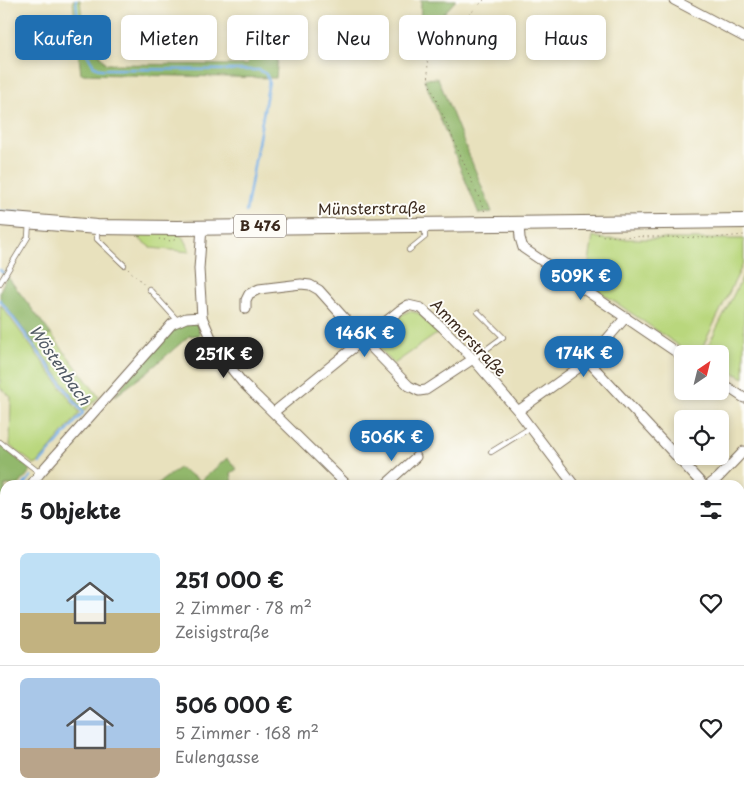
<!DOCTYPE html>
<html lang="de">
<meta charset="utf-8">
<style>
:root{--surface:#fff;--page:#f6f6f6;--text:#202124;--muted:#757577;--line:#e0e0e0;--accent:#1f6fb2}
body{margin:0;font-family:"Playpen Sans",sans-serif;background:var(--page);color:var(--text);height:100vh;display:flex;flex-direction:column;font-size:19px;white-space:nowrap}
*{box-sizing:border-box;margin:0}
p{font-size:16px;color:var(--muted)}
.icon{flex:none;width:28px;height:28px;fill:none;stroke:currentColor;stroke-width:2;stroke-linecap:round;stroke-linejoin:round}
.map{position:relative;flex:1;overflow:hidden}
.panel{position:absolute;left:0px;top:480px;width:745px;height:320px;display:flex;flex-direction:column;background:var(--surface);border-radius:15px 15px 0 0;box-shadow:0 2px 8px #0003}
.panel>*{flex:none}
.guide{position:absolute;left:15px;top:15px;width:715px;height:45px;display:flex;gap:10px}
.needle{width:32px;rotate:35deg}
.controls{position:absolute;left:674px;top:345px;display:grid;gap:10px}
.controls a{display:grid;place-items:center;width:55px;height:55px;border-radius:8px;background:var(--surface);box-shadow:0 2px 8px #0003;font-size:25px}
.price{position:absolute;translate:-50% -42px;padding:0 11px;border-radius:18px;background:var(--accent);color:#fff;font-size:16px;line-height:32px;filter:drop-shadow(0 1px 2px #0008)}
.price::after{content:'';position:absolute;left:50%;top:30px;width:15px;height:11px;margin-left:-8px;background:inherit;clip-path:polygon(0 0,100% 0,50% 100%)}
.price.current{background:#222;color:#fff}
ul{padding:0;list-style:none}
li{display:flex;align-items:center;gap:15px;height:125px;padding:0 20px}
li+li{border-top:1px solid var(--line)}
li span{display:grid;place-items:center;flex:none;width:140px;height:100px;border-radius:8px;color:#555}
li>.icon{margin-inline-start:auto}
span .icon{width:60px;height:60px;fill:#fffc;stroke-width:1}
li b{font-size:21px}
h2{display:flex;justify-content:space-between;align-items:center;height:60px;padding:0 20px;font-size:21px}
.chip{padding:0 18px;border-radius:8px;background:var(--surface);box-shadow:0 2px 8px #0003;font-size:18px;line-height:45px}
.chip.current{background:var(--accent);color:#fff}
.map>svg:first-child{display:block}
.green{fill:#b9d77d;stroke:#7a804e}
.forest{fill:#92b86c;stroke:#667145}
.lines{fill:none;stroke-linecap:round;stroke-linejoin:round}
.stream{stroke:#79b2e9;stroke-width:2.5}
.service-casing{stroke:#786a56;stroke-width:6}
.minor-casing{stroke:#786a56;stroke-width:11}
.primary-casing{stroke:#786a56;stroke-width:16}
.path{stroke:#786a56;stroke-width:1;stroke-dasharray:1 4;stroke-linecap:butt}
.service{stroke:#fff;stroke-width:4.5}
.minor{stroke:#fff;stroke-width:9}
.primary{stroke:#fff;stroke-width:14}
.labels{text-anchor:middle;stroke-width:4;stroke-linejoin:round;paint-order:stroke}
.shield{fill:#fdfcf7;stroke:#75695f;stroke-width:1}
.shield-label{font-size:14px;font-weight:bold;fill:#3b2a1e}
.street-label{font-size:15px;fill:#3b2a1e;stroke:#fdfcf7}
.water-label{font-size:16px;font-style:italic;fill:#515a65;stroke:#fdfcf7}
</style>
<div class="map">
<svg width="744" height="800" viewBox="0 0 744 800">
<rect width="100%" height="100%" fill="#fdfcf7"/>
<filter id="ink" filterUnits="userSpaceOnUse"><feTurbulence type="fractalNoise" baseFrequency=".02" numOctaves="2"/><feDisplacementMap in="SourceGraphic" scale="10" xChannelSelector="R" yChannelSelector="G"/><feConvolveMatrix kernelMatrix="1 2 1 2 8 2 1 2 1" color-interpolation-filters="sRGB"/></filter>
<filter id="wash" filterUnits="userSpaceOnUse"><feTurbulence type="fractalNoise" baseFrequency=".0096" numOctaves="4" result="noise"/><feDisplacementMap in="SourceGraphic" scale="20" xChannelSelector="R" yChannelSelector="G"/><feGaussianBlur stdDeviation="1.12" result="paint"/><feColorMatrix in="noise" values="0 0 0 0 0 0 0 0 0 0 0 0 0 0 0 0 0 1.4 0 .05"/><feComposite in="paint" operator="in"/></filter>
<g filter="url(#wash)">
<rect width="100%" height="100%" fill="#e8e1bd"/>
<path class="green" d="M73 0H80L83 31H76Z
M172 232C184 236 186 239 190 252L151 248 138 238 135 233Z
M593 236 603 239H744V262L699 354H691L586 282Z
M744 274V378L720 366V354H704Z
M0 304 80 413 37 464H34L10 446 11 397 0 388Z
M409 311 418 313 438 333 394 364 370 338 403 314Z
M51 334 99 397 84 411 34 343Z
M418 795H488L481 800H422Z
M550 795H624L611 800H555Z"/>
<path class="forest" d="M421 0H456L427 32H420Z
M76 31H83L106 64 247 65 251 53 278 54 276 78 81 74Z
M438 78 492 212 479 214 424 79Z
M7 276 51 334 34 343 0 299V291Z
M184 322H193L197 324 200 335 189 336 146 373 114 397 140 363 174 326Z
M0 445 31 470 19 485H5V503L0 510Z
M227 458 237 469 231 473 233 485H156L179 468 201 481Z
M256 795H410L414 800H248Z"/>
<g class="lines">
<path class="stream" d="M76 0 80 42 94 66 101 69 259 70 266 74 269 81 246 212
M0 211 35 214
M0 270 3 273
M0 300 83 413 40 463
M24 485 31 476
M0 517 5 510
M143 795 146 800
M250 800 259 795"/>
</g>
</g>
<g filter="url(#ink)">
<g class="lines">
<g class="service-casing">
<path id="service" d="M97 230V239L124 265
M409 250 425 237V226
M0 283 28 237 29 222
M149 289 178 321
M473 359 503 337 478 312
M0 442 40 473
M491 452 530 428
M740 761 744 771
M616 800 628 795"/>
</g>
<g class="minor-casing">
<path id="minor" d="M674 0 744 37
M519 224 520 238 523 248 682 356
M202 227 199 269 202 317 212 340 221 356 242 382 347 485
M246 309V300L249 294 259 289 301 284 310 285 319 290 363 339 409 386 419 391 426 390 473 359
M588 361 703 485
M720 382 744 398
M518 411 588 361 626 317
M274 412 400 310 408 305 421 308 443 328 473 359 518 411 574 485
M31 485 40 473 172 324 186 318 202 317
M385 485 416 457
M709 485 718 478 744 451
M0 529 5 521
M740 613 744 610
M659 795 664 800"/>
</g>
<g class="primary-casing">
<path id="primary" d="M0 219 97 227 177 228 744 221"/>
</g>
<path class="path" d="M484 0 442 41 427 57 429 83 486 214
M598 234 604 236 713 238 744 235
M159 239 171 241 177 239
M128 269 145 285
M492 800 499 795"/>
<use href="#service" class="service"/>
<use href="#minor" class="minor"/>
<use href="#primary" class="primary"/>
</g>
</g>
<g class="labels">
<rect class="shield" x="234" y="214.5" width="52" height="23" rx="4"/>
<g class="shield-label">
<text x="260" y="231">B 476</text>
</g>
<g class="street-label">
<text transform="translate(372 209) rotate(-1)" y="5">Münsterstraße</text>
<text transform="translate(468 338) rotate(46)" y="5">Ammerstraße</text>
</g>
<g class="water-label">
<text transform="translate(60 365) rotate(55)" y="6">Wöstenbach</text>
</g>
</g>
</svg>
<div class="controls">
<a><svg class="needle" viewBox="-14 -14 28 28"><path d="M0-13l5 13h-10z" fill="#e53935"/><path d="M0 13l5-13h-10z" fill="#757577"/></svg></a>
<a><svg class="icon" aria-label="locate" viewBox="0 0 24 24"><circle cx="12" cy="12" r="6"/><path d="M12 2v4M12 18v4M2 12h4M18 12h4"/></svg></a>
</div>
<b class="price" style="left:581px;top:301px">509K €</b>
<b class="price" style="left:365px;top:358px">146K €</b>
<b class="price" style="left:584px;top:378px">174K €</b>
<b class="price current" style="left:224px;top:379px">251K €</b>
<b class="price" style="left:392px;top:462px">506K €</b>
<div class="guide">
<a class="chip current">Kaufen</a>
<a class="chip">Mieten</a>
<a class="chip">Filter</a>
<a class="chip">Neu</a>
<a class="chip">Wohnung</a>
<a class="chip">Haus</a>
</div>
<section class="panel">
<h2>5 Objekte<svg class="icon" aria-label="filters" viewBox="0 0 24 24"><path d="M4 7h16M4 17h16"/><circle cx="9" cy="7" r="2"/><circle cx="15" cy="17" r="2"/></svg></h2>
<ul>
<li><span style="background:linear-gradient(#bfe0f5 60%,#c2b280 0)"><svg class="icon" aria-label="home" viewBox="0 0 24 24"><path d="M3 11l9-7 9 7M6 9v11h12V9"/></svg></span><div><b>251 000 €</b><p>2 Zimmer · 78 m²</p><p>Zeisigstraße</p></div><svg class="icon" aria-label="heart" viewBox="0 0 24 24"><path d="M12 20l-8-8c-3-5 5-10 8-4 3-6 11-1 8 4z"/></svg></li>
<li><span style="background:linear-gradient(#a9c7e8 70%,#b9a48a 0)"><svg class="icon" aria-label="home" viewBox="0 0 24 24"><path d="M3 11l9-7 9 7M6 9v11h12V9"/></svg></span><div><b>506 000 €</b><p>5 Zimmer · 168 m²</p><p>Eulengasse</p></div><svg class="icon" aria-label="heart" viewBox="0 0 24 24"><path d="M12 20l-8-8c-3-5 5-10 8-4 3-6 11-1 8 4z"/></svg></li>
</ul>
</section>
</div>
